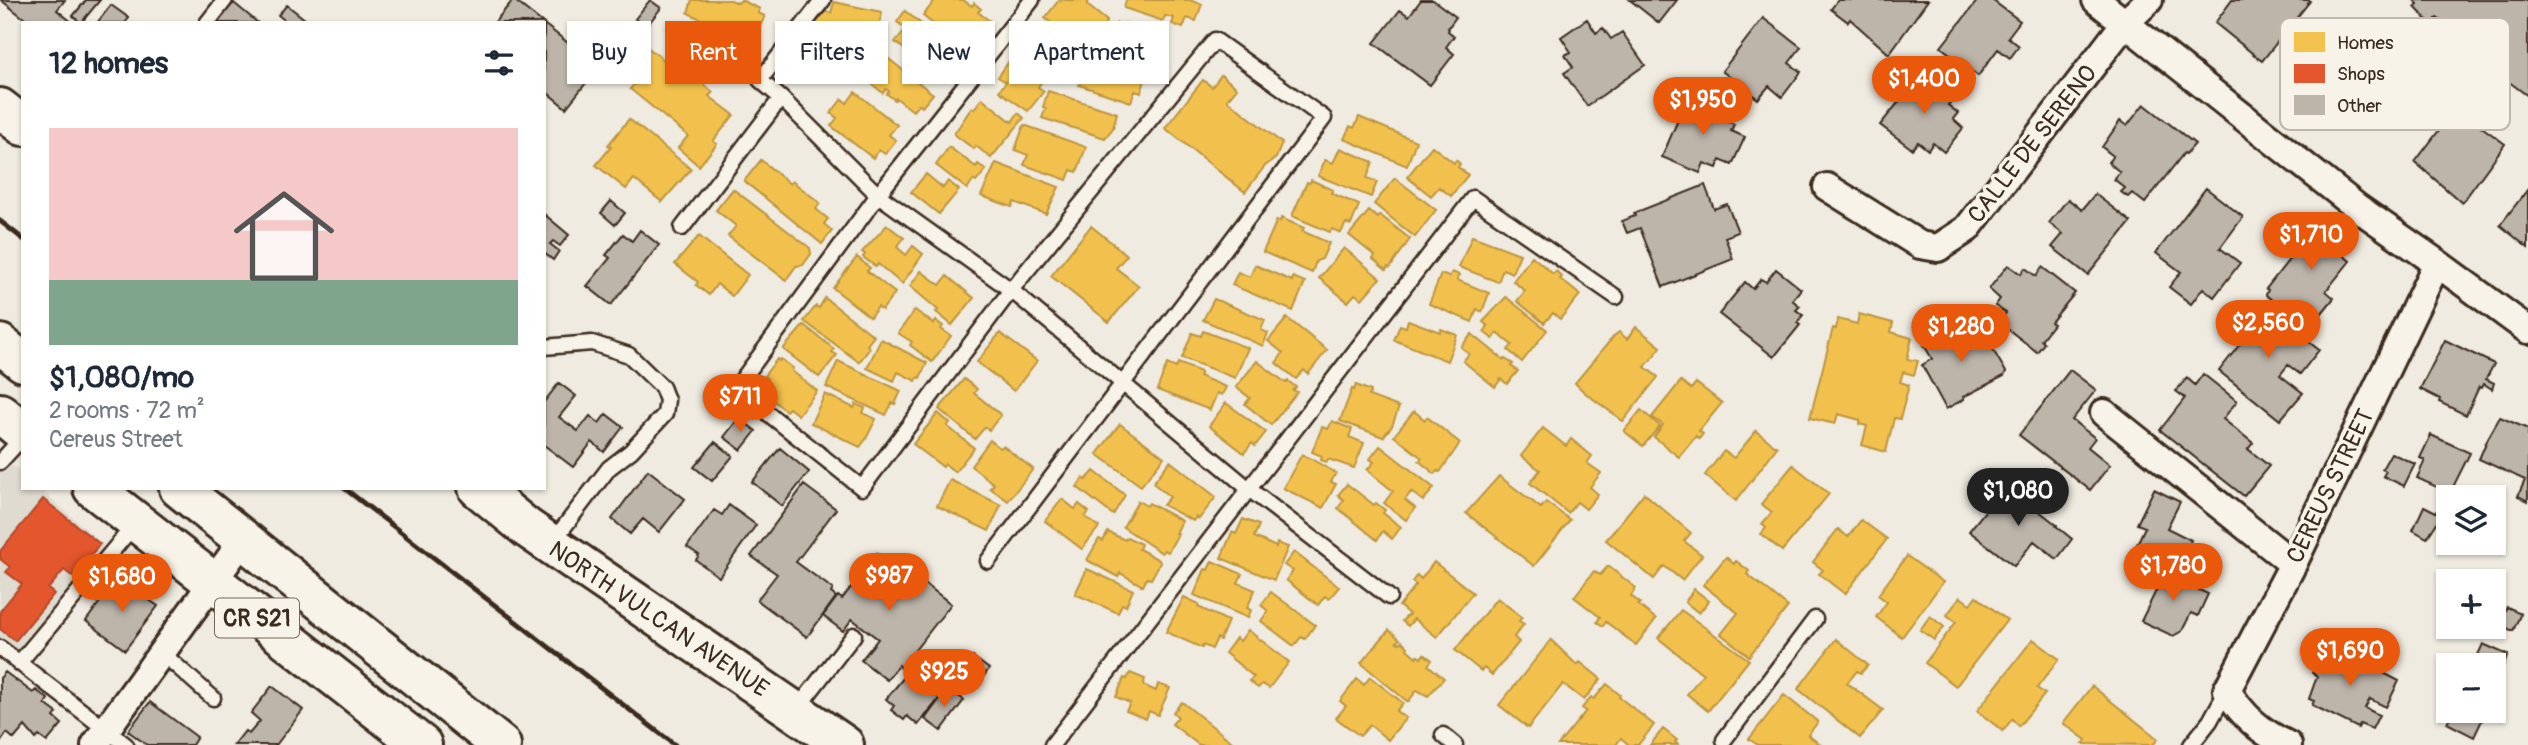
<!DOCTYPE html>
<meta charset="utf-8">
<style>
:root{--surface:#fff;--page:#f2f2f3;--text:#1f2937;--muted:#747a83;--accent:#ea580c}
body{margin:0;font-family:Pangolin,sans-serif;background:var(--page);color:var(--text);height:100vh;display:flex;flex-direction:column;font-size:26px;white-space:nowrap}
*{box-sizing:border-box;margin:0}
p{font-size:23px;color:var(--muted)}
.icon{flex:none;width:38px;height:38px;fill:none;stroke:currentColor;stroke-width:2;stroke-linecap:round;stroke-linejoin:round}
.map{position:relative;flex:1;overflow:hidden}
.details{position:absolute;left:21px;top:21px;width:525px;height:469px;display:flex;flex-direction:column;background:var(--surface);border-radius:0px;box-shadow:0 2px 5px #0004}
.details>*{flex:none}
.banner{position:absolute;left:567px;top:21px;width:665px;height:63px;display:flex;gap:14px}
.buttons{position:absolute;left:2436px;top:485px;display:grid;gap:14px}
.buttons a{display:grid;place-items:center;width:70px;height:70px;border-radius:0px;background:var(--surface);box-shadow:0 2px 5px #0004;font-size:35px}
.price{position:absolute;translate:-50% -60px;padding:0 16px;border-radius:24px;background:var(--accent);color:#fff;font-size:23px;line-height:46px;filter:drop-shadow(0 2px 4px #0008)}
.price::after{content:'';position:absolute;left:50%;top:42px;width:21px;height:16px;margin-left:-10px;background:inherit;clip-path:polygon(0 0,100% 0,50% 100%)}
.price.on{background:#222;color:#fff}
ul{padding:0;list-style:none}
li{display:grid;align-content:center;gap:14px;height:371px;padding:0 28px}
li span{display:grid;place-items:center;height:217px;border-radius:0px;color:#555}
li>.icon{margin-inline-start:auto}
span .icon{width:126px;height:126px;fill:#fffc;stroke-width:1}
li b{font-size:30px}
h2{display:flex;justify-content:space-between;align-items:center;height:84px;padding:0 28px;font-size:30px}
.pill{padding:0 24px;border-radius:0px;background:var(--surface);box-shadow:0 2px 5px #0004;font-size:24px;line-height:63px}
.pill.on{background:var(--accent);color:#fff}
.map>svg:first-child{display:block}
.built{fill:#e0dbd0}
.homes{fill:#f2c14e;stroke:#bb9440;stroke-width:2}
.shops{fill:#e4572e;stroke:#b14a29;stroke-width:2}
.building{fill:#bdb5aa;stroke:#3b2a1e;stroke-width:2}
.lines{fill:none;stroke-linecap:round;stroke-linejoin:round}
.service-casing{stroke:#3b2a1e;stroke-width:19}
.minor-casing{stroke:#3b2a1e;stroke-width:32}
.secondary-casing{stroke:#3b2a1e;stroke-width:44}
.primary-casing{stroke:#3b2a1e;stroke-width:44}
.service{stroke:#f7f3e8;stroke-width:14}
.minor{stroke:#f7f3e8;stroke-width:26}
.secondary{stroke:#f7f3e8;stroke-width:38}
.primary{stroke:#f7f3e8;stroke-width:38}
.rail{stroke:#3b2a1e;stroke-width:5}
.labels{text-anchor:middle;stroke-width:7;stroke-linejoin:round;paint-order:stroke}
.shield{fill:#f7f3e8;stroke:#73665b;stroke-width:2}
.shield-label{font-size:23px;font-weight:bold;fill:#3b2a1e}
.street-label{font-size:24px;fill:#3b2a1e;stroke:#f7f3e8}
.key{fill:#f7f3e8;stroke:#bfb7ab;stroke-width:2}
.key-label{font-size:19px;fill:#3b2a1e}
</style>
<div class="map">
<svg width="2528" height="745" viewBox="0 0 2528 745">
<rect width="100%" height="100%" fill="#efebe0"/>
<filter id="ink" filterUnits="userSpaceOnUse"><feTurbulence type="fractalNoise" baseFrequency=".0143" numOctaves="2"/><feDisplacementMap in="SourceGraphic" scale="14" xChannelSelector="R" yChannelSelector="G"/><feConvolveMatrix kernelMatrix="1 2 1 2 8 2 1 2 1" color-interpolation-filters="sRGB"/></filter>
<g filter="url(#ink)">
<path class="built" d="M0 455 23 474V488H39L105 546 90 569 17 653 0 640Z"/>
<path class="homes" d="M692 0H731L738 3 741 0 760 9 758 13 765 16 756 35 747 31 741 43 699 23 701 19 688 13Z
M935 0H963L972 6 974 3 981 9 978 12 991 22 965 49 923 16Z
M1059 0H1089L1087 5 1107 21 1088 46 1077 37 1074 41 1045 18Z
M1126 0H1189L1202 4 1196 21 1187 18 1183 28 1172 24 1174 18 1165 16 1163 21 1124 8Z
M834 2 882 12 880 25H886L883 38 814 24 818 10 831 13Z
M905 11 959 54 944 73 921 55 918 59 895 42 906 29 897 22Z
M1117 23 1124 26 1125 23 1168 36 1157 71 1102 53 1110 32Z
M647 47 683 75 687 71 713 92 709 96 734 115 713 141 717 144 699 166 678 148 688 136 630 89 637 81 627 72Z
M875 48 933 94 922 107 919 104 913 111 896 98 895 100 887 94 889 91 886 89 883 93 856 71Z
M1017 50 1026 57 1027 55 1049 71 1038 87 1044 91 1028 111 999 91 1006 82 998 77Z
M1071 53 1146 77 1141 93 1135 91 1131 102 1079 85 1083 73 1079 72 1077 77 1067 74 1069 68 1066 67Z
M1221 75 1237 88 1227 100 1282 143 1276 158 1265 166 1245 192 1165 128 1203 80 1212 87Z
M1048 91 1117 113 1113 128 1105 138 1042 118 1046 108 1043 107Z
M855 92 897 125 889 135 896 140 885 154 879 150 873 158 831 126 837 118 831 113 842 99 847 103Z
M982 98 1012 122 1018 113 1024 118 991 158 976 146 974 149 954 134 972 107 974 109Z
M1359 117 1416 141 1407 166 1344 139 1350 126 1354 128Z
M629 119 691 169 662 202 634 179 626 189 596 165 611 147 608 145Z
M1024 125 1086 147 1077 172 1071 170 1067 180 1024 165 1028 155 1015 150Z
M1432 146 1454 163 1456 160 1460 164 1458 167 1468 175 1451 196 1439 187 1431 196 1407 177Z
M949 147 976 167 978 164 986 170 976 182 973 180 967 189 936 165Z
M1340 148 1373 162 1367 178 1377 182 1371 197 1318 176 1325 160 1333 163Z
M761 160 790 184 792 181 820 203 816 209 828 219 824 224 832 231 822 244 744 181Z
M996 163 1059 187 1046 214 1014 202 1012 207 981 196Z
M926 174 943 188 948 181 959 190 939 214 911 192Z
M1395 178 1436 210 1415 237 1374 204Z
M1311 180 1333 190 1331 193 1359 205 1351 225 1346 223 1341 233 1332 229 1330 232 1292 216 1307 182 1310 183Z
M733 189 810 248 811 254 803 265 796 266 786 280 728 236 736 226 716 210Z
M1369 211 1378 218 1380 215 1410 239 1390 268 1388 267 1386 270 1373 259 1375 256 1349 235Z
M1281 218 1304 228 1302 231 1329 243 1322 259 1316 261 1312 273 1263 252 1277 220 1280 222Z
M887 225 904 238 897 247 906 255 913 246 923 254 902 284 878 264 876 267 863 257 865 254 862 252Z
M1091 226 1127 255 1116 268 1139 286 1109 322 1051 276Z
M699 236 748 275 732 296 717 284 709 295 696 285 698 282 675 264Z
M1472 236 1520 254 1512 273 1503 269 1498 282 1459 267Z
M1344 248 1380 278 1362 299 1355 294 1348 302 1319 278Z
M1532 256 1553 274 1556 271 1562 277 1560 279 1580 295 1560 319 1553 313 1544 323 1517 301 1525 291 1513 281Z
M857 257 870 268 867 271 895 293 882 310 878 307 870 317 833 288Z
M1255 265 1292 281 1293 277 1305 282 1293 311 1232 285 1238 272 1250 277Z
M921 271 940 285 947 276 974 298 952 325 936 312 938 310 910 286Z
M1452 272 1459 275 1457 280 1489 293 1482 312 1477 309 1472 322 1429 304 1441 274 1449 277Z
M1506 297 1547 330 1522 362 1508 350 1512 345 1497 333 1493 339 1484 332 1488 326 1483 322Z
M825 298 874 336 867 345 870 348 859 362 804 321 816 306 819 308Z
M1214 299 1265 320 1261 330 1268 333 1263 346 1203 320Z
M915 310 934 324 936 321 943 326 941 329 951 336 932 362 910 345 912 342 898 333Z
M1859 314 1893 323 1891 332 1912 338 1907 359 1918 361 1914 375 1903 372 1900 382 1909 385 1900 419 1894 418 1886 452 1862 445 1867 426 1859 424 1860 420 1838 414 1835 424 1810 418 1833 328 1836 329 1838 319 1857 324Z
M1287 318 1327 350 1308 374 1304 370 1296 379 1276 363 1283 353 1268 341Z
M1408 320 1440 332 1441 329 1457 335 1447 361 1394 340 1400 325 1406 327Z
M804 325 834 349 832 352 837 355 819 377 783 349Z
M1636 327 1661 347 1645 367 1658 377 1623 421 1584 392 1575 383 1614 336 1619 332 1627 339Z
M1203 331 1248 348 1235 378 1182 358 1192 333 1201 336Z
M1000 333 1037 361 1014 391 977 362Z
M1472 334 1504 360 1505 359 1513 364 1511 366 1518 371 1507 384 1501 379 1495 387 1463 361 1469 354 1461 347Z
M881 339 927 363 920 378 918 377 916 381 898 372 894 381 867 368Z
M777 359 779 361 781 359 793 368 792 371 817 391 798 415 789 408 786 411 759 389 767 378 764 376Z
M838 361 901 391 895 404 892 403 886 415 826 387Z
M1257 361 1286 383 1288 381 1296 387 1293 390 1297 392 1271 425 1245 404 1250 398 1236 387Z
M1178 363 1201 372 1199 376 1226 387 1222 395 1217 393 1210 410 1157 390 1167 364 1176 368Z
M964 379 977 389 974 393 1001 415 989 430 985 427 975 439 939 409Z
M1681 381 1691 389 1696 383 1722 403 1699 431 1703 434 1699 439 1696 436 1679 457 1654 437 1663 425 1652 417Z
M1356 385 1371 391 1369 396 1399 407 1392 426 1383 437 1340 421 1352 389 1354 390Z
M825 394 854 408 856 404 865 408 863 413 876 419 866 439 860 447 811 423Z
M1226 403 1266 432 1255 446 1252 443 1244 453 1209 426Z
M1641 410 1660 426 1643 446 1624 431Z
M1414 411 1425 420 1427 417 1460 443 1440 472 1438 471 1435 474 1419 461 1422 458 1394 436Z
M938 413 950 423 947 426 974 448 955 472 945 464 943 467 913 444Z
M1332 421 1352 429 1349 437 1364 443 1354 468 1328 459 1327 462 1321 460 1322 456 1312 452 1322 427 1328 429Z
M1120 424 1164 457 1141 486 1097 454Z
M1543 428 1566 446 1571 439 1592 456 1587 463 1601 473 1590 487 1598 494 1586 509 1577 502 1568 513 1530 483 1540 470 1521 456Z
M1756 431 1777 447 1736 501 1705 475 1724 451 1734 458Z
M990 440 1000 448 1003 446 1033 469 1008 501 990 488 994 484 971 466Z
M1380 446 1434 488 1423 501 1411 492 1405 500 1415 508 1406 520 1384 503 1393 491 1367 470 1374 462 1370 459Z
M1302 454 1336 473 1331 482 1336 484 1323 508 1283 488Z
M1170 461 1216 497 1199 519 1196 517 1193 521 1163 505 1170 497 1153 483Z
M1793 465 1829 494 1782 551 1761 534 1766 528 1762 524 1772 512 1761 504Z
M1094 471 1125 495 1113 515 1077 487 1083 478 1086 480Z
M1499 476 1541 508 1546 502 1570 520 1534 566 1466 513Z
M950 480 1001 505 989 531 937 506Z
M1347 484 1374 505 1376 503 1385 510 1383 513 1401 527 1392 539 1383 531 1377 540 1338 508 1344 500 1338 495Z
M1644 493 1691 533 1684 541 1702 555 1682 580 1664 566 1654 579 1606 540Z
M1062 499 1075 509 1079 504 1089 512 1085 517 1099 527 1082 549 1045 521Z
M1138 501 1147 506 1149 503 1182 521 1176 533 1178 534 1168 552 1164 550 1162 553 1123 527Z
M1243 519 1259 525 1254 537 1276 547 1277 543 1288 547 1274 580 1221 558 1232 532 1236 534Z
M1861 520 1887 539 1845 594 1819 574 1823 570 1813 562 1838 529 1848 537Z
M1108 532 1125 540 1127 537 1141 544 1139 549 1159 560 1160 563 1151 579 1147 578 1143 586 1120 573 1118 577 1087 560 1099 539 1103 541Z
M1294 552 1339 587 1329 599 1325 596 1318 605 1286 580 1293 571 1284 565Z
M1907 556 1943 582 1902 637 1876 617 1887 602 1878 595Z
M1726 557 1734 564 1736 561 1749 571 1747 574 1788 607 1749 656 1721 634 1738 613 1703 585Z
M1212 561 1242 574 1238 583 1255 590 1247 608 1251 610 1248 618 1194 595 1205 569 1208 570Z
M1434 562 1473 593 1437 637 1414 619 1408 626 1402 621 1409 614 1399 606 1416 585 1412 582 1417 575 1421 579Z
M1608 566 1636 588 1631 596 1640 603 1638 605 1656 619 1636 645 1606 622 1603 626 1597 622 1600 617 1574 597 1594 571 1600 575Z
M1087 569 1133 590 1126 606 1122 604 1118 613 1075 594Z
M1694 589 1709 601 1699 613 1685 602Z
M1271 592 1315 625 1305 639 1301 637 1294 646 1261 621 1268 611 1261 605Z
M1976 596 2007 620 1956 686 1925 663 1956 622 1947 615 1960 597 1970 604Z
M1184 597 1199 604 1198 607 1228 621 1220 640 1217 638 1212 649 1203 645 1202 648 1166 632Z
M1497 598 1522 617 1519 621 1524 624 1514 637 1519 642 1492 675 1484 668 1481 671 1455 650Z
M1681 610 1749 660 1708 711 1687 694 1703 674 1658 638Z
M1930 616 1944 627 1934 640 1920 630Z
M1248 630 1289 662 1269 688 1262 684 1258 688 1249 681 1254 677 1225 653 1236 638 1240 641Z
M1389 630 1400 639 1397 642 1400 643 1402 641 1408 647 1407 649 1416 657 1417 655 1421 658 1424 654 1432 660 1428 665 1444 678 1428 696 1417 690 1408 702 1361 663Z
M1836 639 1868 665 1861 673 1857 671 1847 683 1883 710 1860 738 1798 689Z
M2033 639 2059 659 2037 688 2045 694 2019 726 2012 719 2003 731 1977 711Z
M1551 640 1577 665 1580 662 1601 679 1584 700 1563 684 1528 728 1499 705Z
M1130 673 1145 679 1143 685 1156 691 1158 684 1170 688 1158 715 1149 711 1146 719 1126 711 1130 703 1116 697 1124 678 1127 679Z
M1370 677 1403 703 1396 711 1406 718 1388 740 1370 725 1360 736 1336 718 1346 706 1340 701 1357 679 1364 685Z
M1607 684 1620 695 1619 697 1654 725 1638 745H1629L1621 738 1616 745H1558L1586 711 1582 708 1591 697 1594 699Z
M2092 686 2158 739 2153 745 2083 744 2086 740 2063 723Z
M1784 695 1818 722 1808 735 1821 745H1758L1749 739Z
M1182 702 1232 742 1230 745H1199L1172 724 1178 717 1173 712Z
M1663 729 1677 740 1675 742 1678 745H1650Z"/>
<path class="shops" d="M43 499 100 544 73 577 64 570 48 589 54 594 15 641 0 629V611L22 584 6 572 10 567 0 559V551Z"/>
<path class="building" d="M1 0H65L57 10 73 23H30Z
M86 0H100L81 23 73 16Z
M513 0H514L543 23H494Z
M650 0 661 8 646 27 635 19Z
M1421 0H1433L1456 17 1448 28 1449 29 1448 31 1454 36 1446 47 1454 54 1430 85 1374 43 1400 10 1409 16Z
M1630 0H1677L1659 23Z
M1838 0H1928L1889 54 1850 19 1848 22 1831 9Z
M1978 0H1992L2020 21 2008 37 2019 46 2010 58 1998 49 1978 76 1941 47Z
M2232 0H2309L2310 1 2262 61 2215 23Z
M2414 0H2528V96L2493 70 2496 64 2488 58 2491 53 2449 21 2443 22 2437 18 2431 24 2415 7 2418 4Z
M229 2 232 5 234 3 258 23H212Z
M111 5 129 18 125 23H97Z
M287 5 306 20 304 23H288L278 15Z
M1763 18 1801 47 1789 63 1801 72 1782 97 1769 86 1758 99 1722 71Z
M1587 19 1596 33 1603 28 1611 39 1622 32 1645 65 1587 106 1564 73 1573 67 1565 55 1571 52 1561 37Z
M544 24 572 46 582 34 595 44 584 57 598 68 566 108 544 90Z
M1923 72 1955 97 1948 105 1958 113 1953 119 1963 128 1944 152 1933 143 1928 150 1918 142 1912 149 1880 125Z
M1689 94 1726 109 1723 119 1734 124 1731 131 1745 137 1732 165 1720 160 1717 168 1704 163 1700 173 1662 157Z
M2144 104 2195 144 2186 154 2184 153 2145 203 2132 193 2128 197 2121 192 2125 188 2114 179 2120 172 2108 162 2113 156 2102 147 2120 121 2127 126Z
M2456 108 2505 144 2462 203 2415 162Z
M1705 185 1714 209 1727 204 1738 232 1725 237 1733 259 1663 287 1640 228 1627 233 1622 221 1635 216 1634 213Z
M2206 188 2243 217 2220 248 2240 263 2214 297 2203 288 2191 304 2169 287 2181 272 2156 253Z
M2528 189V248L2500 225Z
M2095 194 2131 222 2088 275 2052 247 2063 234 2049 223 2068 199 2082 210Z
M611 201 625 213 615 225 601 213Z
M544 214 569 235 560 246 553 241 550 244 559 251 553 260 544 253Z
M2327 216 2349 234 2337 250 2350 261 2326 291 2334 298 2313 324 2285 302 2280 307 2266 295 2268 290 2266 289 2312 230 2314 232Z
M640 230 659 245 611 305 587 286 610 258 606 255 623 234 632 241Z
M2008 265 2021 274 2025 268 2036 276 2042 267 2075 293 2051 322 2053 324 2041 340 2044 343 2037 352 1999 322 2006 313 1995 306 2000 299 1989 289Z
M1776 269 1801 289 1792 300 1800 306 1796 310 1803 315 1797 323 1800 325 1774 357 1719 314 1745 282 1753 289 1761 279 1766 282Z
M2257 301 2319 350 2300 374 2288 365 2280 375 2303 393 2280 420 2219 371 2244 339 2234 331Z
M1965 322 1973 336 1982 331 2006 372 2004 376 1963 397 1964 399 1946 409 1922 365 1932 359 1924 345Z
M2445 340 2494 364 2486 379 2494 383 2492 389 2484 384 2482 388 2479 387 2466 415 2439 402 2440 399 2420 389Z
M2070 370 2096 390 2072 420 2095 438 2088 447 2110 465 2090 490 2019 435Z
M2203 374 2237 401 2223 419 2253 443 2248 449 2269 466 2244 496 2160 430 2185 398 2176 391 2187 378 2195 385Z
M559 383 576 396 559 417 578 431 590 416 599 423 606 414 623 427 604 452 592 442 573 467 544 445V402Z
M2500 417 2528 429V501L2518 496 2525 480 2479 459 2488 438Z
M739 418 756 431 741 450 724 437Z
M2431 435 2470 453 2450 493 2417 478 2425 460 2420 458Z
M715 442 733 456 712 481 694 467Z
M780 448 809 472 782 506 752 482Z
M2391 453 2415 464 2404 486 2383 476 2386 471 2382 469Z
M648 470 685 499 659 532 643 519 630 534 612 519Z
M804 485 836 509 796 562 833 589 831 593 836 597 807 637 757 600 777 574 751 556Z
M2006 485 2057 525 2056 526 2072 539 2057 559 2034 541 2014 566 1969 531Z
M2154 489 2180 502 2167 528 2191 540 2180 564 2137 544 2145 527 2137 524Z
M729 505 756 525 719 577 696 560 699 555 687 547 714 510 722 515Z
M2424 506 2442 515 2427 538 2413 530Z
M877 553 894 566 897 562 951 604 901 668 899 665 887 680 861 660 878 639 852 619 843 631 823 616 838 596 842 599Z
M2177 568 2191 574 2186 584 2208 594 2198 616 2191 613 2182 631 2173 636 2141 621 2157 589 2151 586 2158 571 2172 577Z
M121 581 158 606 125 650 86 621 113 584 117 586Z
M2507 607 2521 613 2513 631 2498 624Z
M2483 644 2508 655 2501 670 2476 659Z
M2330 645 2399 681 2386 707 2370 699 2365 708 2379 715 2372 729 2360 724 2358 728 2312 705 2314 701 2309 699 2317 676 2312 673 2325 649 2327 650Z
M973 657 989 669 977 685 961 673Z
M914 665 945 691 918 725 907 716 904 720 891 710 894 706 886 699Z
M5 672 33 693 36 690 48 699 45 704 57 713 54 717 62 724 47 742 39 736 36 739 25 726 14 739 7 733 0 743V678Z
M272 686 303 710 276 745H234L245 731 249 734 260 721 251 713Z
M948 688 964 700 941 731 925 719Z
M150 702 197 737 192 745H147L128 731Z
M2453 710H2487L2474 737 2447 723Z"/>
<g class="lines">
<g class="service-casing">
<path id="service" d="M823 0 760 80 781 98 878 195 1011 290 1249 489 1389 597
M207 23 225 0
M682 228 781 98
M544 347 592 343 629 355 662 387 667 400 665 414 631 451 609 468 551 544
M0 462 23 437
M988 561 1324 118 1215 40 1011 290 862 488 736 388 878 195 1032 0
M0 648 126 745
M162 653 213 698
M19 663 135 524
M796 710 854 635
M1443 735 1455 745
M1724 740 1815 619
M1052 745 1473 198 1616 297
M2191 745 2210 721 2227 690"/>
</g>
<g class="minor-casing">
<path id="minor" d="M2096 0 2358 208 2437 263 2528 330
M1827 187 1920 245 1938 248 1967 229 2125 23 2149 0
M2104 413 2293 564
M95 745 243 540
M2288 745C2261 732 2242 716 2227 690L2293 564 2437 263"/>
</g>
<g class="secondary-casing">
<path id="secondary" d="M0 108 23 126
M478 488 527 528 844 745"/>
</g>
<g class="primary-casing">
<path id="primary" d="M0 344 23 362
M0 413 23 432
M93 488 422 745
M179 488 501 745"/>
</g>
<use href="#service" class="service"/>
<use href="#minor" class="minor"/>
<use href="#secondary" class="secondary"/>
<use href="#primary" class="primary"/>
<path class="rail" d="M0 221 23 239
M344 488 675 745"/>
</g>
</g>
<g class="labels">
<rect class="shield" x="215" y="598.5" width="84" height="39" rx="5"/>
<g class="shield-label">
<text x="257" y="626">CR S21</text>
</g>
<g class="street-label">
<text transform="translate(2032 144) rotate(-52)" y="8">CALLE DE SERENO</text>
<text transform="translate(2330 486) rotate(-64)" y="8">CEREUS STREET</text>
<text transform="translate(659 619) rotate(34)" y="8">NORTH VULCAN AVENUE</text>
</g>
</g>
<rect x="2280" y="18" width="230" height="112" rx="10" class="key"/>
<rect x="2294" y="32" width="31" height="20" fill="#f2c14e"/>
<rect x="2294" y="64" width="31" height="19" fill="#e4572e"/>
<rect x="2294" y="95" width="31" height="20" fill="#bdb5aa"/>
<g class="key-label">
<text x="2337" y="49">Homes</text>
<text x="2337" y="80">Shops</text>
<text x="2337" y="112">Other</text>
</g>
</svg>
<div class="buttons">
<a><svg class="icon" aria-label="layers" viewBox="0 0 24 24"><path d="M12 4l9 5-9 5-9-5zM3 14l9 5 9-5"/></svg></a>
<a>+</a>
<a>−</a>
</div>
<b class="price" style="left:1924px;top:116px">$1,400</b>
<b class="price" style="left:1703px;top:137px">$1,950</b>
<b class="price" style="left:2311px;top:272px">$1,710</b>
<b class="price" style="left:2268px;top:360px">$2,560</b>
<b class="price" style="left:1961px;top:364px">$1,280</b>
<b class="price" style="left:740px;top:434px">$711</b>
<b class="price on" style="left:2018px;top:528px">$1,080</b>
<b class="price" style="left:2173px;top:603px">$1,780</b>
<b class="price" style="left:889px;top:613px">$987</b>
<b class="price" style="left:122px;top:614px">$1,680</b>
<b class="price" style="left:2350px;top:688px">$1,690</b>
<b class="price" style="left:944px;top:709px">$925</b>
<div class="banner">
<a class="pill">Buy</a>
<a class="pill on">Rent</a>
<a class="pill">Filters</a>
<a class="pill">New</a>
<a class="pill">Apartment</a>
</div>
<section class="details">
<h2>12 homes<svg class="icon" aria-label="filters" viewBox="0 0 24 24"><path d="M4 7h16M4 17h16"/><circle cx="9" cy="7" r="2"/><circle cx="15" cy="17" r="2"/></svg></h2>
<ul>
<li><span style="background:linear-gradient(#f6c9c9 70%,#7fa58c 0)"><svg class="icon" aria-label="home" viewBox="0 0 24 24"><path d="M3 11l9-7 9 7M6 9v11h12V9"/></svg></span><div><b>$1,080/mo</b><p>2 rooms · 72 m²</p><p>Cereus Street</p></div></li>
</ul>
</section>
</div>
